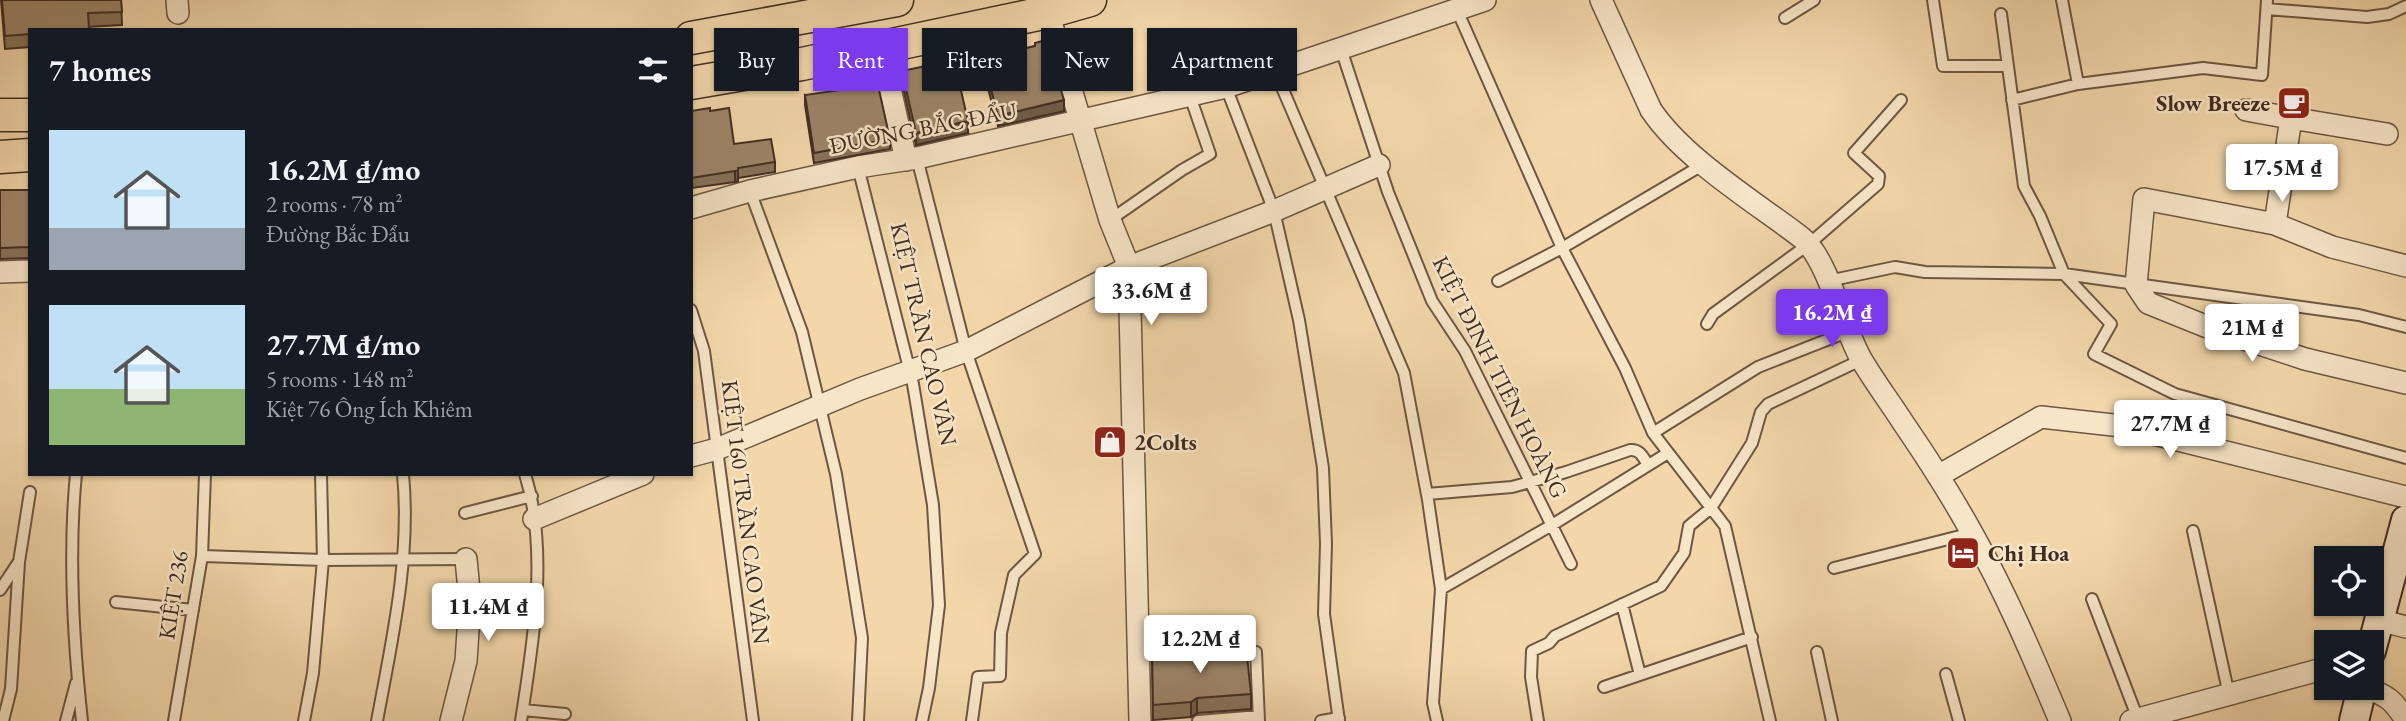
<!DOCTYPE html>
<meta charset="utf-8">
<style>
:root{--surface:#171b24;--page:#20242c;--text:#f1f3f6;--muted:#9ea1a6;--accent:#7c3aed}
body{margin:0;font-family:"EB Garamond",serif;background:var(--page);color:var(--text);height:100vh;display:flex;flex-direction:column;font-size:26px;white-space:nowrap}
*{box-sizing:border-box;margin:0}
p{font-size:23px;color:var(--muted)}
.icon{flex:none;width:38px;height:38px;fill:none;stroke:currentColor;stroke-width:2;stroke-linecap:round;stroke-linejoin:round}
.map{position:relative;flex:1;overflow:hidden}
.drawer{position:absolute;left:28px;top:28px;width:665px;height:448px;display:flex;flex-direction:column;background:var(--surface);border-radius:0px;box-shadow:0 2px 5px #0004}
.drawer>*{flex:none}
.banner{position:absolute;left:714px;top:28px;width:665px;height:63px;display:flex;gap:14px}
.buttons{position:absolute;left:2314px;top:546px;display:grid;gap:14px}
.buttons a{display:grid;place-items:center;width:70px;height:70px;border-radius:0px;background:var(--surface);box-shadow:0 2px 5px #0004;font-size:35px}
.price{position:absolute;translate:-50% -60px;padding:0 16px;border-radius:7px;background:#fff;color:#222;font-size:23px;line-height:46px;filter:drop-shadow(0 2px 4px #0008)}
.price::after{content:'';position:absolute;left:50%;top:42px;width:21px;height:16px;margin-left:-10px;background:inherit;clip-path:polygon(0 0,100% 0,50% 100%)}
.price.active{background:var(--accent);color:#fff}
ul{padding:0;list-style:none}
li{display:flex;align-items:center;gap:21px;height:175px;padding:0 21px}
li span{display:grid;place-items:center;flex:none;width:196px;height:140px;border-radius:0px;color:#555}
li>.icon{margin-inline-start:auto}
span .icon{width:84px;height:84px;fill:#fffc;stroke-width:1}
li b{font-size:30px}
h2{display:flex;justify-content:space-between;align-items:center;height:84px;padding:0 21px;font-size:30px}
.chip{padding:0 24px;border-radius:0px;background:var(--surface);box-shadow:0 2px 5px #0004;font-size:24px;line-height:63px}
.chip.active{background:var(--accent);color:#fff}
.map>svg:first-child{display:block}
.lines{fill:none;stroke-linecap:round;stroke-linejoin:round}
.lane-casing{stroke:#6d5744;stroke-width:14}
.street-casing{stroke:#6d5744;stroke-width:24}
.secondary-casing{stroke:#402c22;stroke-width:32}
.primary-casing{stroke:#402c22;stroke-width:35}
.lane{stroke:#f7e5c8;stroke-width:10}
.street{stroke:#f7e5c8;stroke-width:21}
.secondary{stroke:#f7e5c8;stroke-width:28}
.primary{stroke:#f3d7ab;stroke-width:32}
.wall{fill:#87725a;stroke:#402c22;stroke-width:2}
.shaded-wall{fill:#6e5d4a;stroke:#402c22;stroke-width:2}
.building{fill:#9d8569;stroke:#402c22;stroke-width:2}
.labels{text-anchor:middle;stroke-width:5;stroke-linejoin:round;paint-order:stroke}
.poi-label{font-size:23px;font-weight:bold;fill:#402c22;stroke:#f7e5c8;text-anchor:start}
.street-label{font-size:23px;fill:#402c22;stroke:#f7e5c8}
</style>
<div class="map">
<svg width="2406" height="721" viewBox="0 0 2406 721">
<rect width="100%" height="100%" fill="#f3d7ab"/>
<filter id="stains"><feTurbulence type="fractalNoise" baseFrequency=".00286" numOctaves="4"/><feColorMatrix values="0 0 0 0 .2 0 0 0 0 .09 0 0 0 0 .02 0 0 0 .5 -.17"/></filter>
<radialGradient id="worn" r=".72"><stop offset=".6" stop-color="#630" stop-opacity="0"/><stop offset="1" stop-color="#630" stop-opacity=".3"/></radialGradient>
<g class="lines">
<g class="lane-casing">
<path id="lane" d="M1933 0 1943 66H2008
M2062 0 2078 84
M2267 9 2367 17 2389 14 2406 6
M1457 10 1562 248 1625 368 1653 433 1725 526 1770 721
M2001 14 2024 186 2040 216 2064 274 2111 324 2094 354 2175 394 2406 458
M1785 18 1814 0
M1341 49 1388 192 1432 301 1465 351 1571 564
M1275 71 1404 373 1428 500 1441 589 1433 703 1437 721
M1226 87 1274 211 1299 320 1323 468 1326 544 1324 614 1339 721
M2012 100 2078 84 2203 68 2262 75 2267 0
M917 158 966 351 1035 554 1014 575 1001 633 1000 676 978 677 972 721
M858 167 913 384 933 505 939 605 929 688 922 721
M750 191 802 332 836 474 862 638 858 721
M1110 220 1182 170 1210 154 1190 96
M1498 281 1562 248 1704 164
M1828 281 1895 267 1925 272 2064 274 2359 315 2406 327
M691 310 704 351 753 721
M1707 324 1713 314 1809 244 1878 184 1879 176 1854 153 1901 100
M1653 433 1758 367 1847 332
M76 474C68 556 73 639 82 721
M1427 494 1512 487 1566 472 1630 450C1640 449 1643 457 1648 465
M465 513 532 496
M2193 531 2229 695
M202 556 323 560 466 559
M1834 568 1972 533
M1441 589 1552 525 1668 453
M0 590 18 563
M2092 599 2138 719
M116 602 193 610
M1622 604 1640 675
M1817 652 1832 721
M1234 653 1256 652 1259 721
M1946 674 1959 721
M1604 687 1752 637
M523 710 565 714
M3 721 11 689 19 562 30 492
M66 721 76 683
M174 721 202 556 205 474
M304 721 313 673 323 560 321 474
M377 721C392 640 411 557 403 474
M521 721C533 643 549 551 525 474
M1198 721 1247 717H1254L1259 721
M1321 721 1339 718
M1538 721 1531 677 1532 651 1549 643 1555 636 1661 586 1684 553 1689 526 1711 508 1752 443 1761 412 1768 404 1861 360"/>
</g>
<g class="street-casing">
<path id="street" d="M177 0 178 13
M1601 0 1651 110C1684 159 1755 202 1802 238 1827 258 1843 326 1860 357 1873 380 1890 402 1904 424 1928 459 1951 495 1972 533 2006 593 2033 657 2060 721
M1048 12 1110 220 1129 267 1140 721
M881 48 906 160
M2246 110 2291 118 2275 224
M2291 118 2387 134
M691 208 750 191 858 167 917 158 1226 87 1485 0
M2406 266 2332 247 2275 224 2144 199 2136 285 2148 303 2205 326 2305 359 2406 383
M0 272 30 271
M691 456 717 449 860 389 966 351 1129 267 1274 211 1379 165
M1938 476 2041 417 2122 426 2406 497
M534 519 643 474
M2379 620 2406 627
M2366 688C2388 696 2393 700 2406 720
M451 721 466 661 470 601 466 559
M2131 721 2326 668"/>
</g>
<g class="secondary-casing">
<path id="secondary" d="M2371 651 2406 520
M2354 721 2362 688"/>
</g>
<g class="primary-casing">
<path id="primary" d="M691 38 897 0
M691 83 802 64 1048 12 1090 0
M0 115H30
M0 157 30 155"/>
</g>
<use href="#lane" class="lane"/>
<use href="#street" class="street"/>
<use href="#secondary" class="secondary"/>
<use href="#primary" class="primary"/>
</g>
<path class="wall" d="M1 0H121L122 25 30 30V47L5 49Z
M1035 43 1064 111 998 126 985 77V66L1011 60V52L1035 46Z
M902 71 968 133 916 145 902 83Z
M805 95 890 139V149L814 163 805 105Z
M691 111H710L734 144 775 162V172L738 178V181L735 182 691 188V194Z
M0 190H30V258L0 259Z
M1152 653 1251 694V709L1197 713 1191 717 1153 720Z"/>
<path class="shaded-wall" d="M1064 100V111L998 126V116Z
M968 121V133L916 145V133Z
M735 171H738V181L735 182Z
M1197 698V713L1191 717V702Z"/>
<path class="building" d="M2 0H121L122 12 88 13 89 29 30 30V34L5 36Z
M1046 40 1064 100 998 116 985 66 1013 59 1011 52 1035 46V43Z
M954 60 968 121 916 133 902 71Z
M877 81 890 139 814 153 805 95 875 85V82Z
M710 108V111L729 108 734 144 771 139 775 162 738 168V171H735L691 178V111Z
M0 190H30V247L0 248Z
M1246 646 1251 694 1197 698 1191 702 1153 705 1152 653Z"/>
<defs>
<g id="cafe-square" transform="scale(1.75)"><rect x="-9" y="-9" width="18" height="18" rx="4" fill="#8f2418" stroke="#f7e5c8"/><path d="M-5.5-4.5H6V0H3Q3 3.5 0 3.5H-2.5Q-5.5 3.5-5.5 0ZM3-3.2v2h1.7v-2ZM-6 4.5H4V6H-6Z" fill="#fff"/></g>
<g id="shop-square" transform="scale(1.75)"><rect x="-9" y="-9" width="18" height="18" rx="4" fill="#8f2418" stroke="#f7e5c8"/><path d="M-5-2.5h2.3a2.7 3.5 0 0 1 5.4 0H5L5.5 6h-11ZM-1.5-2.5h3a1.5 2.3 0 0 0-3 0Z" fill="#fff"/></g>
<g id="hotel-square" transform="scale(1.75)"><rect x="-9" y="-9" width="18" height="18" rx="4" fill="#8f2418" stroke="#f7e5c8"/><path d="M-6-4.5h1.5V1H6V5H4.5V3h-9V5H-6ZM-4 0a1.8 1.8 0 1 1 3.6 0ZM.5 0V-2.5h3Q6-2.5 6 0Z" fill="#fff"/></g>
</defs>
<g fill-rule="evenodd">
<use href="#cafe-square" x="2294" y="103"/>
<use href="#shop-square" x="1110" y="442"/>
<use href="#hotel-square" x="1963" y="553"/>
</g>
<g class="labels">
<g class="poi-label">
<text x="2270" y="111" text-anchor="end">Slow Breeze</text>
<text x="1134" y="450">2Colts</text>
<text x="1988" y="561">Chị Hoa</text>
</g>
<g class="street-label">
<text transform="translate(923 128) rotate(-11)" y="8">ĐƯỜNG BẮC ĐẨU</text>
<text transform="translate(924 334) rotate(77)" y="8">KIỆT TRẦN CAO VÂN</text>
<text transform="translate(1500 377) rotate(63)" y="8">KIỆT ĐINH TIÊN HOÀNG</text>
<text transform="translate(746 512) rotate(83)" y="8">KIỆT 160 TRẦN CAO VÂN</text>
<text transform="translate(173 595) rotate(-81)" y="8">KIỆT 236</text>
</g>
</g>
<rect width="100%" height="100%" filter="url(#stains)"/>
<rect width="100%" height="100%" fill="url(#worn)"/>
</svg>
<div class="buttons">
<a><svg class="icon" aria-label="locate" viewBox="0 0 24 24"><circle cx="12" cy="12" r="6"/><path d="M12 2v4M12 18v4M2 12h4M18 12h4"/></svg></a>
<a><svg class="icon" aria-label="layers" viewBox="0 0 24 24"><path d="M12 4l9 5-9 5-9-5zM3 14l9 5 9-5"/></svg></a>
</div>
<b class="price" style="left:2282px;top:204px">17.5M ₫</b>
<b class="price" style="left:1151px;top:327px">33.6M ₫</b>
<b class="price active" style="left:1832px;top:349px">16.2M ₫</b>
<b class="price" style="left:2252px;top:364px">21M ₫</b>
<b class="price" style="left:2170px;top:460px">27.7M ₫</b>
<b class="price" style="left:488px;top:643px">11.4M ₫</b>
<b class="price" style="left:1200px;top:675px">12.2M ₫</b>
<div class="banner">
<a class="chip">Buy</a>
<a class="chip active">Rent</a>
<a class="chip">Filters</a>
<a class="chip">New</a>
<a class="chip">Apartment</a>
</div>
<section class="drawer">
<h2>7 homes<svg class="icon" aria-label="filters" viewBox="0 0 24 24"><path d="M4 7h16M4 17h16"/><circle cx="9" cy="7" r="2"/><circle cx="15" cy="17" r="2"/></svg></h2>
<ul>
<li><span style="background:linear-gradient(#bfe0f5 70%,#9aa5b1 0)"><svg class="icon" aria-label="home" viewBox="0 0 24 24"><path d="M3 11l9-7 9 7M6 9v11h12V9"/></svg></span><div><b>16.2M ₫/mo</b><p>2 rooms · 78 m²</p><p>Đường Bắc Đẩu</p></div></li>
<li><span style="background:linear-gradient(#bfe0f5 60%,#8fb573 0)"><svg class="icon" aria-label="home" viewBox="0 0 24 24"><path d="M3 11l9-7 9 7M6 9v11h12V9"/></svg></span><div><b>27.7M ₫/mo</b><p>5 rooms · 148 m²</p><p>Kiệt 76 Ông Ích Khiêm</p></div></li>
</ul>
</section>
</div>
